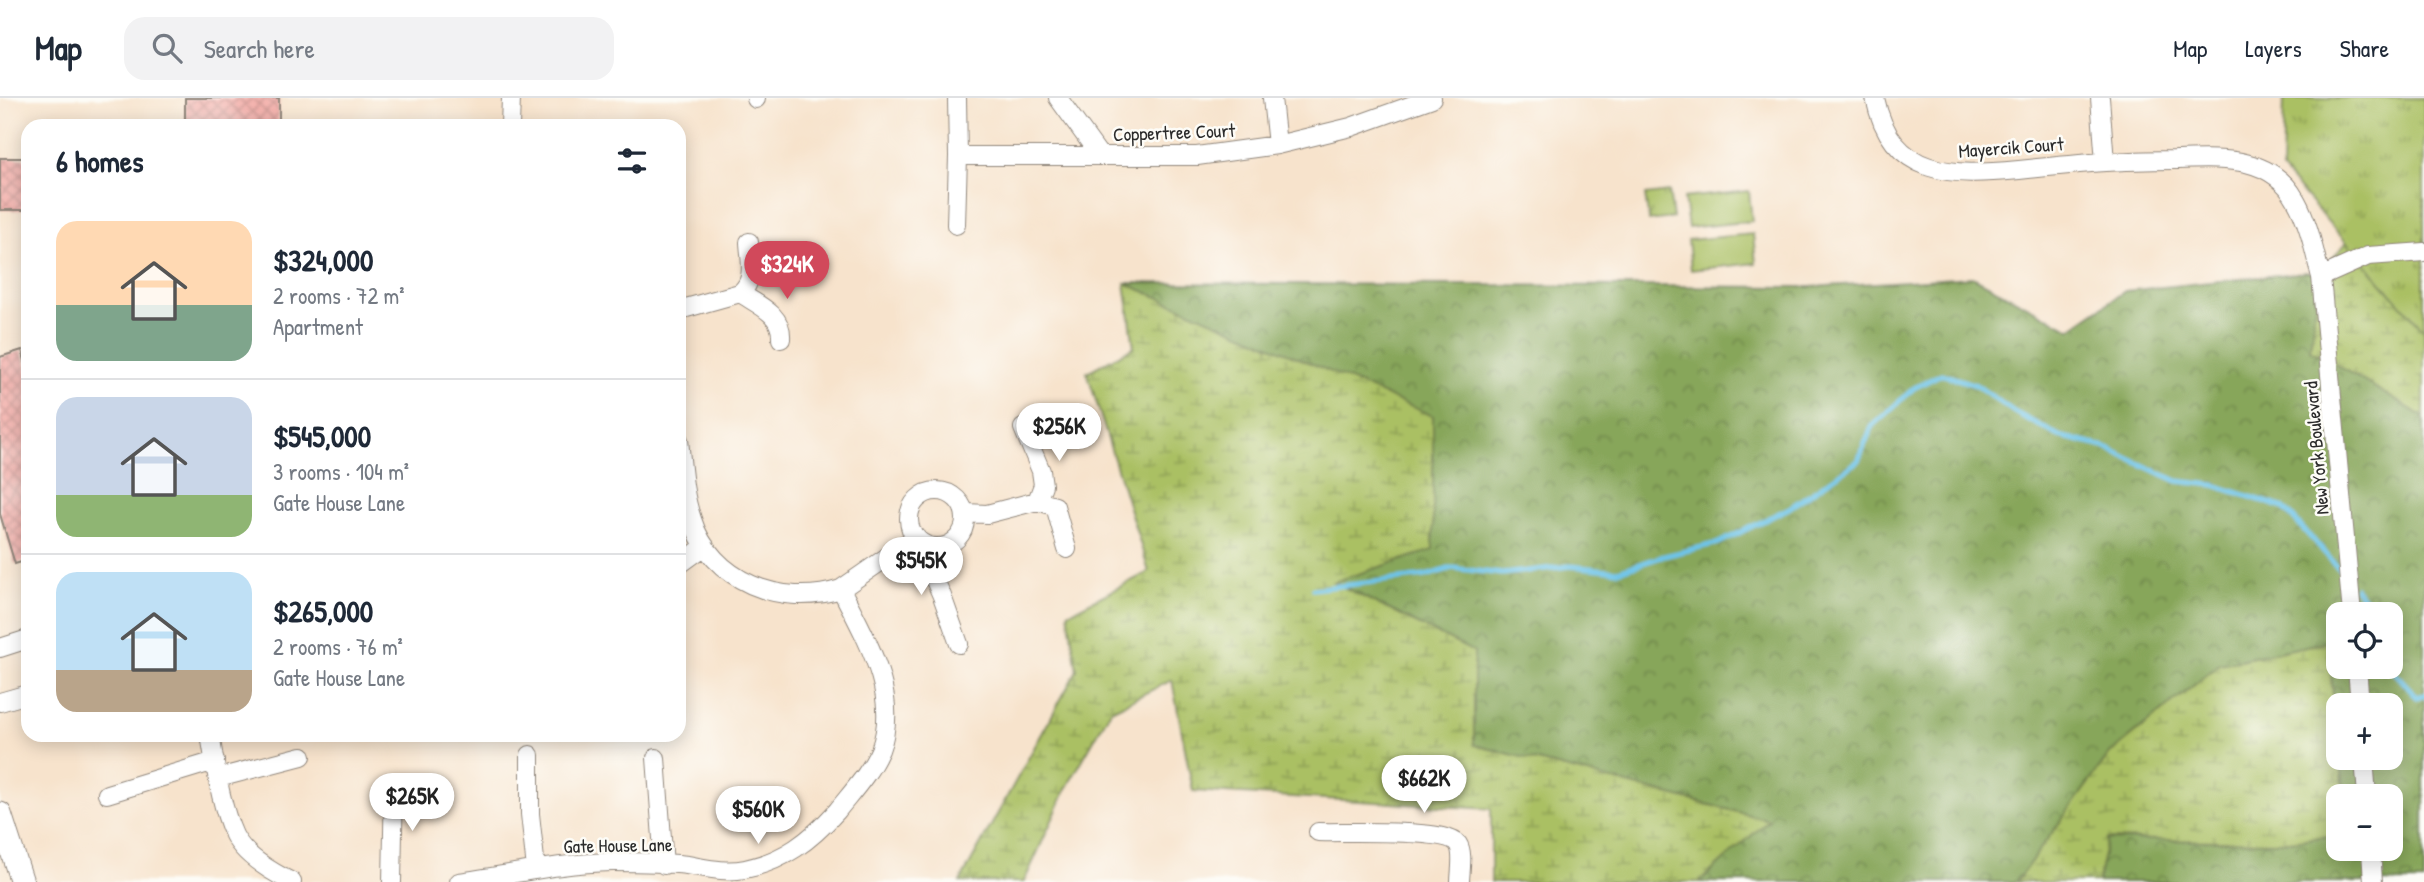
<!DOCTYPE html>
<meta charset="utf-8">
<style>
:root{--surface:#fff;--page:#f2f2f3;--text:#1f2937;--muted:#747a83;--line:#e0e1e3;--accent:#d1495b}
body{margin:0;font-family:"Patrick Hand",sans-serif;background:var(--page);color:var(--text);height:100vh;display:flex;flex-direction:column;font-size:26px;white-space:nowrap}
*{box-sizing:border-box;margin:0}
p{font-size:23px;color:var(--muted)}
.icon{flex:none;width:38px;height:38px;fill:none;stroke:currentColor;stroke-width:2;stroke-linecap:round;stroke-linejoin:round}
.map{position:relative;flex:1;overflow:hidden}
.panel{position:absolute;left:21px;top:21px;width:665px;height:623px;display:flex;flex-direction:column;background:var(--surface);border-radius:21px;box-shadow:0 4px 18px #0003}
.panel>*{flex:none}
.controls{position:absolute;left:2326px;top:504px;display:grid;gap:14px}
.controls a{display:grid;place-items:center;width:77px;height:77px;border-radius:14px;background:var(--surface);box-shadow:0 4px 18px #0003;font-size:35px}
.price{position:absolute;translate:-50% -60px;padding:0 16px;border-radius:24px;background:#fff;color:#222;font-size:23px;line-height:46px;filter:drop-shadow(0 2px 4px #0008)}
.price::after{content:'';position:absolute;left:50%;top:42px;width:21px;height:16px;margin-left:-10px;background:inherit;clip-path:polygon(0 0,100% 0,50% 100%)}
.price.on{background:var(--accent);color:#fff}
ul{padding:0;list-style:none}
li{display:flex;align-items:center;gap:21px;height:175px;padding:0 35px}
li+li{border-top:2px solid var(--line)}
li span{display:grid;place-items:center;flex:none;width:196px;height:140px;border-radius:21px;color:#555}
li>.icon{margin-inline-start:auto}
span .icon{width:84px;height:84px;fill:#fffc;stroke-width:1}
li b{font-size:30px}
h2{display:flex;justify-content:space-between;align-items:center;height:84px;padding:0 35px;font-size:30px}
header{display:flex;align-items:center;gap:42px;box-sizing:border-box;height:98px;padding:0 35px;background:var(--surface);border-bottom:2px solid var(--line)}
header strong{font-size:33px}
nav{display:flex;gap:38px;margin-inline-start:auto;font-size:24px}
.search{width:490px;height:63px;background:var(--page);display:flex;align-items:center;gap:18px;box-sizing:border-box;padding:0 24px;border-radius:21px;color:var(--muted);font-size:26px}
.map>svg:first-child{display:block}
.green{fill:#aac064;stroke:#6a7648;stroke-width:2}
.forest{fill:url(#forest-crowns);stroke:#596842;stroke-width:2;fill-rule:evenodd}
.wetland{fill:url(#wetland-marsh);stroke:#6a7648;stroke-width:2}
.park{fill:url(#park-tufts);stroke:#6a7648;stroke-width:2}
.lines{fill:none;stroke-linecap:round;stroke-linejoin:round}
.stream{stroke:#6dc4ea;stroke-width:5}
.building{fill:url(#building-cross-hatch)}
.minor-casing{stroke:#91877c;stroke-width:20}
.tertiary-casing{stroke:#91877c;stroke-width:25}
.minor{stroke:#fff;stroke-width:18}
.tertiary{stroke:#fff;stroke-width:23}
.labels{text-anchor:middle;stroke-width:5;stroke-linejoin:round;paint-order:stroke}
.street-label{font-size:19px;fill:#2b2b2b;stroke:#fdfcf7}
</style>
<header>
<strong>Map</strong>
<div class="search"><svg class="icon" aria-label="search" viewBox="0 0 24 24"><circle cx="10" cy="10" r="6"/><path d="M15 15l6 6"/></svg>Search here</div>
<nav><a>Map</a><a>Layers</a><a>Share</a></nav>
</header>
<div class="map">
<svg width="2424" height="784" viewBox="0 0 2424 784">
<defs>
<pattern id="forest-crowns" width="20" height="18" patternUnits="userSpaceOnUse" patternTransform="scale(1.75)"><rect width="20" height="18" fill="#87a65a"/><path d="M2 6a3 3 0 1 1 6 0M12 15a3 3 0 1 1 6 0" fill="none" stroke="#6f874b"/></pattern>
<pattern id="wetland-marsh" width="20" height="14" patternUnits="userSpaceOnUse" patternTransform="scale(1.75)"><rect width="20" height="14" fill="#aac064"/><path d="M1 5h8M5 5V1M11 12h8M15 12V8" fill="none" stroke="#8b9c53"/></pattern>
<pattern id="park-tufts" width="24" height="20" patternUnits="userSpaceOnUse" patternTransform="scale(1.75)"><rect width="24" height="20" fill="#aac064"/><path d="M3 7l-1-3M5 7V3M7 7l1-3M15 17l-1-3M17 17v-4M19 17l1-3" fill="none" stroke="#8b9c53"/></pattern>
<pattern id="building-cross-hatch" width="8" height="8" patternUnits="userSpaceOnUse" patternTransform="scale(1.75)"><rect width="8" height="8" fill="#f2a5a0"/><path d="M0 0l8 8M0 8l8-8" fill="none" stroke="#c48783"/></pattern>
</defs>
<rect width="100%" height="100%" fill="#fdfcf7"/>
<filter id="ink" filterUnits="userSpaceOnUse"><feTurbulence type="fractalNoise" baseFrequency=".0143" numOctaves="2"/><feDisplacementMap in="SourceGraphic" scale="14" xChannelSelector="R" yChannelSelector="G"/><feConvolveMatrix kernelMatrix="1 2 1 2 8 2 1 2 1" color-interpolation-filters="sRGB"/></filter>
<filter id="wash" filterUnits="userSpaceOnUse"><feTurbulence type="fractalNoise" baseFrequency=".00686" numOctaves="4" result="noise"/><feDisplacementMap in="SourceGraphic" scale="28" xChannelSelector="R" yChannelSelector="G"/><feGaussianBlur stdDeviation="1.57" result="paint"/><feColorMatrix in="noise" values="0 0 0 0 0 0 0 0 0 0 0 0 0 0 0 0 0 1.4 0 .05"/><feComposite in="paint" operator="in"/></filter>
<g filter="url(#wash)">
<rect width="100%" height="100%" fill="#f7e3cc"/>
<path class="green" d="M1749 93 1752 123 1688 130 1684 100Z
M1753 136 1756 165 1691 172 1688 142Z"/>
<path class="forest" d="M2308 174 2319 176 2310 251 2424 319V784H2098L2107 741 2281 744 2338 737V751H2390V698H2345L2340 660H2390V607H2338V638L2327 544 2220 566 2110 656 2016 784H1699L1768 722 1474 647V554L1332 483 1126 185 1810 189 1973 179 2070 231 2125 193ZM2338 516H2390V569H2338Z"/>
<path class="wetland" d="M2424 0V319L2310 251 2319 176 2370 117Z
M1125 185 1433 318V452L1333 484 1474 554V647L1769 722 1699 784H1491V711L1193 693 1172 582 1111 612 1067 689 1024 784H960L1077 572 1068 515 1149 474 1087 274 1134 249Z
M2327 544 2338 638V660H2340L2345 698H2338V737L2281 744 2107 741 2098 784H2016L2110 656 2220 566Z"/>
<path class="park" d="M2284 0H2424V232L2282 72Z
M1669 94 1673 120 1649 123 1645 97Z"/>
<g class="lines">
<path class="stream" d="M2355 490 2374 511 2375 516
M1313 491 1426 478 1452 470 1502 476 1570 468 1618 473 1664 458 1719 445 1789 410 1858 363 1872 328 1914 290 1941 276 1976 287 2014 314 2059 338 2104 349 2177 383 2214 387 2284 410 2342 474
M2390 569 2417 599 2424 597"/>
</g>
<g id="blocks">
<path class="building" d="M185 0H279V28H185Z
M0 60H28V112H0Z
M22 252 28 273V462L15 466 0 416V259Z"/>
</g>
</g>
<g filter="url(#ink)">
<use href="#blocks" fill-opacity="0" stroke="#91877c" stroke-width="2"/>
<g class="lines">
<g class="minor-casing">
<path id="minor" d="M756 0V1
M1058 0 1100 58
M1272 0 1277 47
M1875 0C1892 81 1953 78 2019 72 2047 69 2076 66 2105 64L2100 0
M510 28 511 0
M958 58H1197L1277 47 1351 29 1432 0
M2105 64C2128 63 2152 62 2175 62 2219 61 2271 56 2296 102 2309 125 2314 153 2321 179L2352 516
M956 127 958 58 957 0
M2321 179 2368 158 2424 154
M740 195C758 207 783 216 781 241
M679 212 740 195C756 182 750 163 749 144
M1023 330 1041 373 1043 387 1037 403
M679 342C682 368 683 396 692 421 711 484 782 510 841 491L916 439 942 498 959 546
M909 421a28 28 0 1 1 56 0a28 28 0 1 1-56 0Z
M966 415 987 416 1037 403 1055 408 1067 451
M679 467 705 448
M0 550 28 541
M2357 569 2360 607
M0 604 28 596
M210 637C216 670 220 706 234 737 244 758 272 774 292 784
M530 657V716L536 771
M656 660 664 767
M2364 660 2367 698
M218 680 302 658
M107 696 215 663
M1318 734C1342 735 1446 730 1458 746 1464 755 1460 774 1460 784
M2371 751 2373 784
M392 784 394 685
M459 784C510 777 560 765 612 764 636 764 663 764 687 767 706 770 725 775 745 771 784 763 810 743 837 713 852 694 870 675 880 652 901 597 865 539 841 491"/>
</g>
<g class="tertiary-casing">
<path id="tertiary" d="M0 716 22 784"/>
</g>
<use href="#minor" class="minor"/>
<use href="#tertiary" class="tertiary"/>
</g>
</g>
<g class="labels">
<g class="street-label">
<text transform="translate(1174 34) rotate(-2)" y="7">Coppertree Court</text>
<text transform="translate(2011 49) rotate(-4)" y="7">Mayercik Court</text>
<text transform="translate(2316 350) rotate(-95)" y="7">New York Boulevard</text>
<text transform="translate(618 747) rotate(-1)" y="7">Gate House Lane</text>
</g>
</g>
</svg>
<div class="controls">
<a><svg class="icon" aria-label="locate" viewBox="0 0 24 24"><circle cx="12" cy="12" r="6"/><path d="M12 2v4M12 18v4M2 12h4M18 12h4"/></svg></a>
<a>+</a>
<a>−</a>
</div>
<b class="price on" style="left:787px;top:203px">$324K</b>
<b class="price" style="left:1059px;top:365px">$256K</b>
<b class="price" style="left:921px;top:499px">$545K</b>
<b class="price" style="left:1424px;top:717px">$662K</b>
<b class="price" style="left:412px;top:735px">$265K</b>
<b class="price" style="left:758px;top:748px">$560K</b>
<section class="panel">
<h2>6 homes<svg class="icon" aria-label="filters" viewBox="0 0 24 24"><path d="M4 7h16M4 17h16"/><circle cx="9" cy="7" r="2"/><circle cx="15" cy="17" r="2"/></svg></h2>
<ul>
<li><span style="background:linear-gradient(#ffd9b3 60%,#7fa58c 0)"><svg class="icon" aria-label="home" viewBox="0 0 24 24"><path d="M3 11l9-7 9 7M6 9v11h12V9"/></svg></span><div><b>$324,000</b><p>2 rooms · 72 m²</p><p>Apartment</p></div></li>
<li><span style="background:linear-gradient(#c9d6e8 70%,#8fb573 0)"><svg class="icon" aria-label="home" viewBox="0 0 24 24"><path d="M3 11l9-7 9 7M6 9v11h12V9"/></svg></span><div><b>$545,000</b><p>3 rooms · 104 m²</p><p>Gate House Lane</p></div></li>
<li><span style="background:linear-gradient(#bfe0f5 70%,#b9a48a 0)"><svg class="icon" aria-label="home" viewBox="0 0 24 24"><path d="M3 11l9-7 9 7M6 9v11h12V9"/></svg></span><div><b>$265,000</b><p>2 rooms · 76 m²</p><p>Gate House Lane</p></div></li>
</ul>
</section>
</div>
